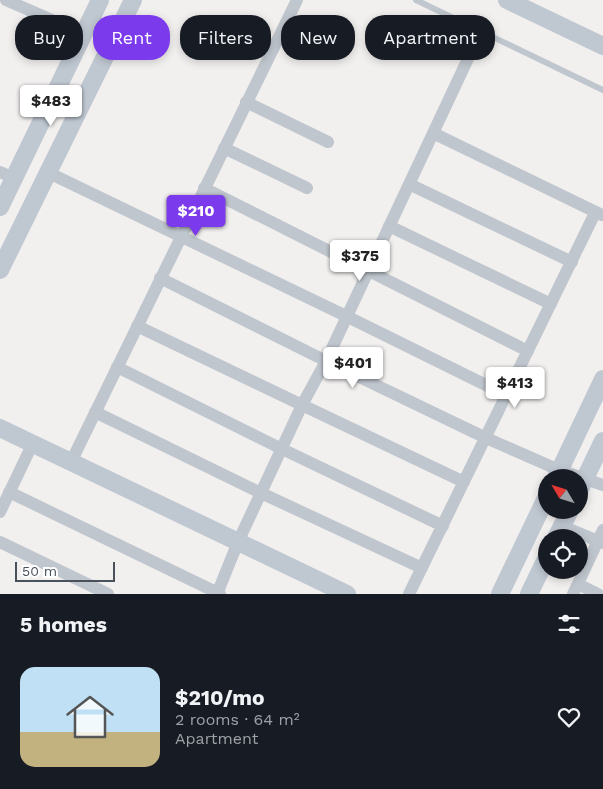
<!DOCTYPE html>
<meta charset="utf-8">
<style>
:root{--surface:#171b24;--page:#242831;--text:#f1f3f6;--muted:#9ea1a6;--line:#363941;--accent:#7c3aed}
body{margin:0;font-family:"Work Sans",sans-serif;background:var(--page);color:var(--text);height:100vh;display:flex;flex-direction:column;font-size:19px;white-space:nowrap}
*{box-sizing:border-box;margin:0}
p{font-size:16px;color:var(--muted)}
.icon{flex:none;width:28px;height:28px;fill:none;stroke:currentColor;stroke-width:2;stroke-linecap:round;stroke-linejoin:round}
.map{position:relative;height:594px;overflow:hidden}
.sheet{display:flex;flex-direction:column;background:var(--surface);flex:1}
.sheet>*{flex:none}
.banner{position:absolute;left:15px;top:15px;width:574px;height:45px;display:flex;gap:10px}
.needle{width:32px;rotate:308deg}
.controls{position:absolute;left:538px;top:469px;display:grid;gap:10px}
.controls a{display:grid;place-items:center;width:50px;height:50px;border-radius:50%;background:var(--surface);box-shadow:0 2px 8px #0003;font-size:25px}
.scale{position:absolute;left:15px;bottom:12px;width:100px;box-sizing:border-box;padding-left:5px;border:2px solid #49525b;border-top:0;font-size:14px;line-height:18px;white-space:nowrap;color:#49525b;-webkit-text-stroke:4px #fff;paint-order:stroke}
.price{position:absolute;translate:-50% -42px;padding:0 11px;border-radius:5px;background:#fff;color:#222;font-size:16px;line-height:32px;filter:drop-shadow(0 1px 2px #0008)}
.price::after{content:'';position:absolute;left:50%;top:30px;width:15px;height:11px;margin-left:-8px;background:inherit;clip-path:polygon(0 0,100% 0,50% 100%)}
.price.active{background:var(--accent);color:#fff}
ul{padding:0;list-style:none}
li{display:flex;align-items:center;gap:15px;height:125px;padding:0 20px}
li+li{border-top:1px solid var(--line)}
li span{display:grid;place-items:center;flex:none;width:140px;height:100px;border-radius:15px;color:#555}
li>.icon{margin-inline-start:auto}
span .icon{width:60px;height:60px;fill:#fffc;stroke-width:1}
li b{font-size:21px}
h2{display:flex;justify-content:space-between;align-items:center;height:60px;padding:0 20px;font-size:21px}
.tag{padding:0 18px;border-radius:20px;background:var(--surface);box-shadow:0 2px 8px #0003;font-size:18px;line-height:45px}
.tag.active{background:var(--accent);color:#fff}
.map>svg:first-child{display:block}
.lines{fill:none;stroke-linecap:round;stroke-linejoin:round}
.lane{stroke:#bfc6cd;stroke-width:6}
.street{stroke:#bfc6cd;stroke-width:12}
.secondary{stroke:#bfc7d1;stroke-width:18}
</style>
<div class="map">
<svg width="603" height="594" viewBox="0 0 603 594">
<rect width="100%" height="100%" fill="#f2efef"/>
<g class="lines">
<path class="lane" d="M416 0 603 90"/>
<path class="street" d="M6 0 84 34
M246 102 328 142
M433 133 602 215
M224 148 307 188
M0 172 14 178
M47 172 346 316 506 395
M409 184 572 262
M204 188 528 351
M389 226 551 304
M160 278 326 361 486 438 559 470 603 485
M137 326 302 405 464 482
M117 367 282 449 443 526
M95 412 261 493 422 568
M71 462 297 0
M9 492 220 594
M0 512 33 443
M562 526 603 543
M0 542 108 594
M578 584 598 594
M217 594 238 542 302 405 326 361 481 31
M409 594 595 213
M573 594 603 530"/>
<path class="secondary" d="M507 0 603 46
M0 207 100 0
M0 270 133 0
M0 428 347 594
M556 478 603 379
M579 491 603 441
M556 538 570 510
M500 594 546 498
M529 594 546 559"/>
</g>
</svg>
<div class="controls">
<a><svg class="needle" viewBox="-14 -14 28 28"><path d="M0-13l5 13h-10z" fill="#e53935"/><path d="M0 13l5-13h-10z" fill="#9ea1a6"/></svg></a>
<a><svg class="icon" aria-label="locate" viewBox="0 0 24 24"><circle cx="12" cy="12" r="6"/><path d="M12 2v4M12 18v4M2 12h4M18 12h4"/></svg></a>
</div>
<div class="scale">50 m</div>
<b class="price" style="left:51px;top:127px">$483</b>
<b class="price active" style="left:196px;top:237px">$210</b>
<b class="price" style="left:360px;top:282px">$375</b>
<b class="price" style="left:353px;top:389px">$401</b>
<b class="price" style="left:515px;top:409px">$413</b>
<div class="banner">
<a class="tag">Buy</a>
<a class="tag active">Rent</a>
<a class="tag">Filters</a>
<a class="tag">New</a>
<a class="tag">Apartment</a>
</div>
</div>
<section class="sheet">
<h2>5 homes<svg class="icon" aria-label="filters" viewBox="0 0 24 24"><path d="M4 7h16M4 17h16"/><circle cx="9" cy="7" r="2"/><circle cx="15" cy="17" r="2"/></svg></h2>
<ul>
<li><span style="background:linear-gradient(#bfe0f5 65%,#c2b280 0)"><svg class="icon" aria-label="home" viewBox="0 0 24 24"><path d="M3 11l9-7 9 7M6 9v11h12V9"/></svg></span><div><b>$210/mo</b><p>2 rooms · 64 m²</p><p>Apartment</p></div><svg class="icon" aria-label="heart" viewBox="0 0 24 24"><path d="M12 20l-8-8c-3-5 5-10 8-4 3-6 11-1 8 4z"/></svg></li>
</ul>
</section>
